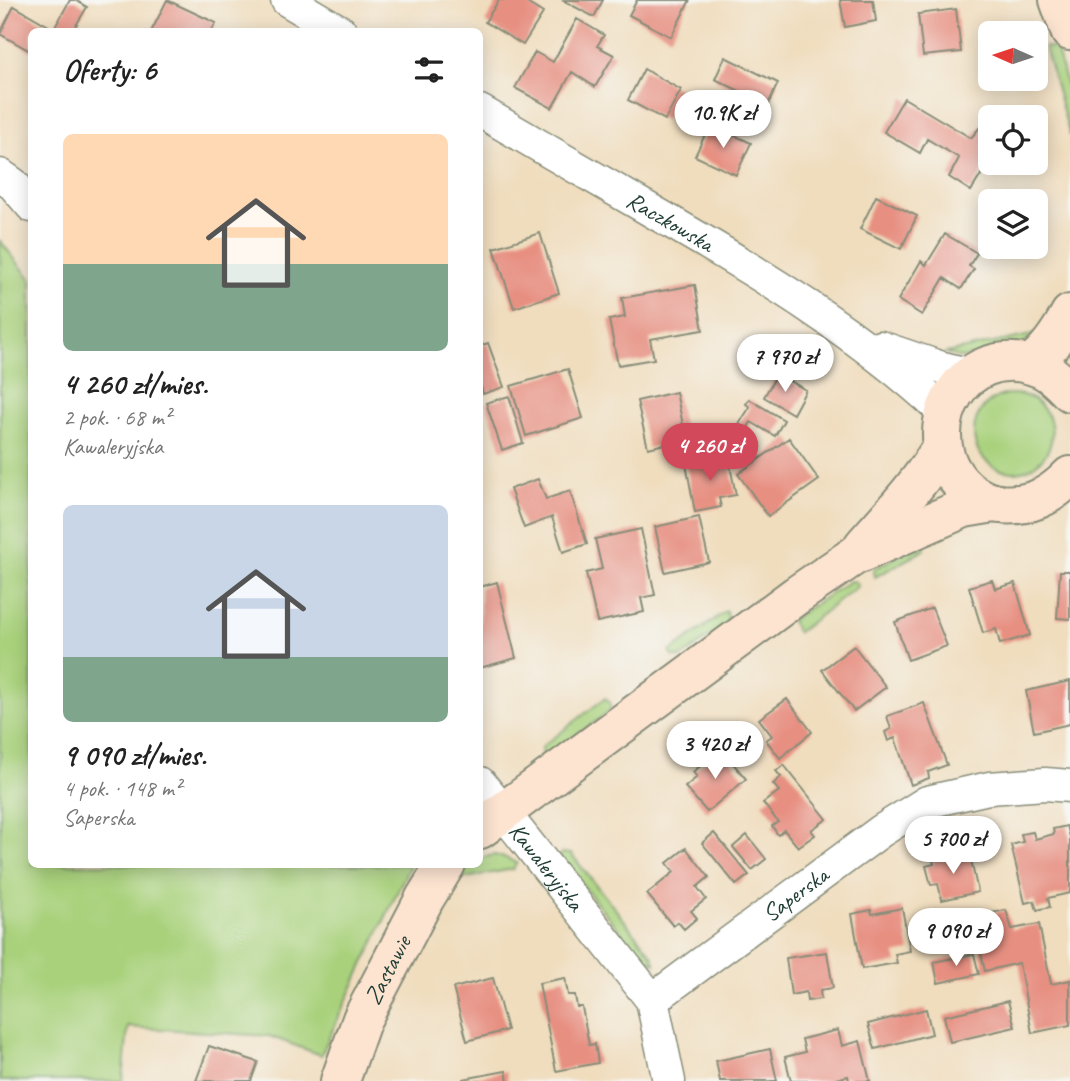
<!DOCTYPE html>
<html lang="pl">
<meta charset="utf-8">
<style>
:root{--surface:#fff;--page:#f2f2f2;--text:#222;--muted:#767676;--accent:#d1495b}
body{margin:0;font-family:Caveat,sans-serif;background:var(--page);color:var(--text);height:100vh;display:flex;flex-direction:column;font-size:26px;white-space:nowrap}
*{box-sizing:border-box;margin:0}
p{font-size:23px;color:var(--muted)}
.icon{flex:none;width:38px;height:38px;fill:none;stroke:currentColor;stroke-width:2;stroke-linecap:round;stroke-linejoin:round}
.map{position:relative;flex:1;overflow:hidden}
.side{position:absolute;left:28px;top:28px;width:455px;height:840px;display:flex;flex-direction:column;background:var(--surface);border-radius:10px;box-shadow:0 4px 18px #0003}
.side>*{flex:none}
.needle{width:46px;rotate:273deg}
.tools{position:absolute;left:978px;top:21px;display:grid;gap:14px}
.tools a{display:grid;place-items:center;width:70px;height:70px;border-radius:10px;background:var(--surface);box-shadow:0 4px 18px #0003;font-size:35px}
.price{position:absolute;translate:-50% -60px;padding:0 16px;border-radius:24px;background:#fff;color:#222;font-size:23px;line-height:46px;filter:drop-shadow(0 2px 4px #0008)}
.price::after{content:'';position:absolute;left:50%;top:42px;width:21px;height:16px;margin-left:-10px;background:inherit;clip-path:polygon(0 0,100% 0,50% 100%)}
.price.current{background:var(--accent);color:#fff}
ul{padding:0;list-style:none}
li{display:grid;align-content:center;gap:14px;height:371px;padding:0 35px}
li span{display:grid;place-items:center;height:217px;border-radius:10px;color:#555}
li>.icon{margin-inline-start:auto}
span .icon{width:126px;height:126px;fill:#fffc;stroke-width:1}
li b{font-size:30px}
h2{display:flex;justify-content:space-between;align-items:center;height:84px;padding:0 35px;font-size:30px}
.map>svg:first-child{display:block}
.green{fill:#a9d17c;stroke:#648758;stroke-width:2}
.building{fill:#e79082}
.lines{fill:none;stroke-linecap:round;stroke-linejoin:round}
.street-casing{stroke:#888d79;stroke-width:35}
.secondary-casing{stroke:#888d79;stroke-width:42}
.street{stroke:#fff;stroke-width:32}
.secondary{stroke:#fde4d1;stroke-width:38}
.labels{text-anchor:middle;stroke-width:5;stroke-linejoin:round;paint-order:stroke}
.street-label{font-size:24px;fill:#1f3d34;stroke:#f6f6f2}
</style>
<div class="map">
<svg width="1070" height="1081" viewBox="0 0 1070 1081">
<rect width="100%" height="100%" fill="#f6f6f2"/>
<filter id="ink" filterUnits="userSpaceOnUse"><feTurbulence type="fractalNoise" baseFrequency=".0143" numOctaves="2"/><feDisplacementMap in="SourceGraphic" scale="14" xChannelSelector="R" yChannelSelector="G"/><feConvolveMatrix kernelMatrix="1 2 1 2 8 2 1 2 1" color-interpolation-filters="sRGB"/></filter>
<filter id="wash" filterUnits="userSpaceOnUse"><feTurbulence type="fractalNoise" baseFrequency=".00686" numOctaves="4" result="noise"/><feDisplacementMap in="SourceGraphic" scale="28" xChannelSelector="R" yChannelSelector="G"/><feGaussianBlur stdDeviation="1.57" result="paint"/><feColorMatrix in="noise" values="0 0 0 0 0 0 0 0 0 0 0 0 0 0 0 0 0 1.4 0 .05"/><feComposite in="paint" operator="in"/></filter>
<g filter="url(#wash)">
<rect width="100%" height="100%" fill="#f0ddbe"/>
<path class="green" d="M1045 47 1056 48 1070 95V136Z
M0 241 31 279 32 864 410 865 321 1055 269 1036 128 1027 123 1081H0Z
M1036 334 1027 345 961 358 946 353Z
M974 433a39 39 0 1 1 78 0a39 39 0 1 1-78 0Z
M925 543 924 550 875 577 873 573 875 568Z
M850 581 856 582 858 586 797 633 791 620Z
M726 611 729 622 681 658 673 656 670 652Z
M605 698 610 703V711L545 758 541 751 543 746Z
M562 853 571 854 653 956 655 963 638 954 559 856Z
M494 855 506 858 517 863 513 869 466 878 459 873 466 865 480 864V858Z"/>
<g id="blocks">
<path class="building" d="M70 0H75L87 7 72 32H32V52L0 34 14 6 54 29Z
M167 0 216 23 211 32H151Z
M499 0H522L543 13 523 45 485 22Z
M562 0H603L594 17Z
M637 0H690L671 37 629 15Z
M840 0H873L876 21 845 27Z
M956 9 961 52 923 56 918 14Z
M577 19 604 35 597 46 614 55 595 87 572 72 552 108 515 88 535 52 553 62Z
M725 57 778 83 768 105 715 79Z
M644 69 681 90 665 120 628 100Z
M904 98 971 138 980 127 990 133V160L971 191 949 177 959 158 927 139 920 153 884 132Z
M710 124 751 143 736 175 695 156Z
M876 196 917 216 901 249 860 229Z
M540 233 559 293 514 308 494 248Z
M945 234 977 253 969 266 974 269 961 289 944 278 922 315 898 300 921 261 926 265Z
M695 285 703 330 650 339 654 359 618 365 609 320 625 317 622 298Z
M488 343 504 387 483 394 480 383V346Z
M568 369 583 418 526 436 511 386Z
M777 374 806 390 793 414 764 397Z
M676 392 686 439 648 448 637 401Z
M509 396 523 443 502 450 486 403Z
M749 399 784 420 775 436 751 422 747 429 739 424 750 407 746 404Z
M789 438 819 480 768 516 738 474Z
M728 456 736 495 719 498 721 507 695 512 686 464Z
M538 479 546 499 570 491 587 544 563 552 552 517 524 528 510 489Z
M699 517 709 562 665 572 655 527Z
M641 529 655 595 641 598 644 612 597 622 586 573 602 569 595 539Z
M1060 571H1070V619L1057 618Z
M992 580 995 589 1015 583 1030 635 1000 644 996 629 983 633 969 587Z
M497 582 516 658 480 668V587Z
M932 608 947 646 908 660 895 622Z
M854 646 886 687 854 711 822 670Z
M1070 681V724L1034 732 1026 691Z
M787 699 812 732 780 758 766 740 772 736 759 719Z
M924 703 947 765 928 772 929 778 911 785 895 738 888 741 885 732 891 729 887 716Z
M721 749 746 779 707 812 685 787 697 777 693 772Z
M784 765 827 819 811 830 815 835 798 847 784 830 778 835 772 826 778 822 763 803 779 791 773 784 781 777 776 771Z
M1067 826 1070 837V893L1048 898 1050 907 1037 910 1034 901 1025 903 1011 845 1023 842 1021 834 1033 832 1035 839 1054 834 1053 829Z
M714 833 749 875 736 885 702 843Z
M747 835 766 859 752 870 733 847Z
M686 848 709 877 697 887 706 899 691 911 697 918 684 929 678 922 673 926 647 894 674 872 667 863Z
M969 851 978 892 942 900 938 884 931 885 926 866 934 864 933 860Z
M902 908 910 951 895 954 897 963 862 969 852 914 871 910 872 914Z
M1006 910 1012 929 1039 924 1051 984 1070 980V1025L1032 1033 1019 963 985 971 973 917Z
M827 952 833 988 820 990 821 999 807 1001 806 992 791 995 786 958Z
M974 954 979 974 938 983 934 962Z
M493 978 507 1030 467 1041 453 988Z
M565 978 568 995H575L577 1007H582L589 1045 595 1044 598 1063 556 1071 539 983Z
M1008 1001 1015 1027 950 1042 944 1016Z
M926 1009 932 1034 875 1049 868 1024Z
M838 1030 842 1046 860 1041 870 1081H849L848 1076 828 1081H791L785 1057 805 1052 802 1039Z
M209 1046 258 1062 251 1081H196Z
M770 1049 777 1081H720L716 1061Z
M506 1071 508 1081H463V1079Z"/>
</g>
</g>
<g filter="url(#ink)">
<use href="#blocks" fill-opacity="0" stroke="#888d79" stroke-width="2"/>
<g class="lines">
<g class="street-casing">
<g id="street">
<path d="M287 0 341 32"/>
<path id="s1" d="M480 111C541 147 603 183 664 218 763 275 860 334 944 412"/>
<path d="M0 175 13 184 32 206"/>
<path d="M880 347 939 367 971 375"/>
<path id="s2" d="M480 783 652 1000 669 1081"/>
<path id="s3" d="M652 1000 881 831 927 802 989 788 1045 784 1070 786"/>
</g>
</g>
<g class="secondary-casing">
<g id="secondary">
<path d="M1059 0 1070 31"/>
<path d="M1031 364C1048 351 1060 333 1070 314"/>
<path d="M1070 392C1058 380 1048 369 1031 365 965 345 918 423 955 476 965 490 982 502 999 504 1029 507 1050 497 1070 476"/>
<path d="M863 546C891 514 920 484 942 447"/>
<path d="M480 829 797 595 854 556 964 508 994 503"/>
<path id="s4" d="M340 1081 362 1019 425 898 446 864"/>
</g>
</g>
<use href="#street" class="street"/>
<use href="#secondary" class="secondary"/>
</g>
</g>
<g class="labels">
<g class="street-label">
<text dy="8" stroke="none"><textPath href="#s1" startOffset="220">Raczkowska</textPath></text>
<text dy="8" stroke="none"><textPath href="#s2" startOffset="107">Kawaleryjska</textPath></text>
<text dy="8" stroke="none"><textPath href="#s3" startOffset="178">Saperska</textPath></text>
<text dy="8" stroke="none"><textPath href="#s4" startOffset="121">Zastawie</textPath></text>
</g>
</g>
</svg>
<div class="tools">
<a><svg class="needle" viewBox="-14 -14 28 28"><path d="M0-13l5 13h-10z" fill="#e53935"/><path d="M0 13l5-13h-10z" fill="#767676"/></svg></a>
<a><svg class="icon" aria-label="locate" viewBox="0 0 24 24"><circle cx="12" cy="12" r="6"/><path d="M12 2v4M12 18v4M2 12h4M18 12h4"/></svg></a>
<a><svg class="icon" aria-label="layers" viewBox="0 0 24 24"><path d="M12 4l9 5-9 5-9-5zM3 14l9 5 9-5"/></svg></a>
</div>
<b class="price" style="left:723px;top:150px">10.9K zł</b>
<b class="price" style="left:785px;top:394px">7 970 zł</b>
<b class="price current" style="left:710px;top:483px">4 260 zł</b>
<b class="price" style="left:715px;top:781px">3 420 zł</b>
<b class="price" style="left:953px;top:876px">5 700 zł</b>
<b class="price" style="left:956px;top:968px">9 090 zł</b>
<section class="side">
<h2>Oferty: 6<svg class="icon" aria-label="filters" viewBox="0 0 24 24"><path d="M4 7h16M4 17h16"/><circle cx="9" cy="7" r="2"/><circle cx="15" cy="17" r="2"/></svg></h2>
<ul>
<li><span style="background:linear-gradient(#ffd9b3 60%,#7fa58c 0)"><svg class="icon" aria-label="home" viewBox="0 0 24 24"><path d="M3 11l9-7 9 7M6 9v11h12V9"/></svg></span><div><b>4 260 zł/mies.</b><p>2 pok. · 68 m²</p><p>Kawaleryjska</p></div></li>
<li><span style="background:linear-gradient(#c9d6e8 70%,#7fa58c 0)"><svg class="icon" aria-label="home" viewBox="0 0 24 24"><path d="M3 11l9-7 9 7M6 9v11h12V9"/></svg></span><div><b>9 090 zł/mies.</b><p>4 pok. · 148 m²</p><p>Saperska</p></div></li>
</ul>
</section>
</div>
